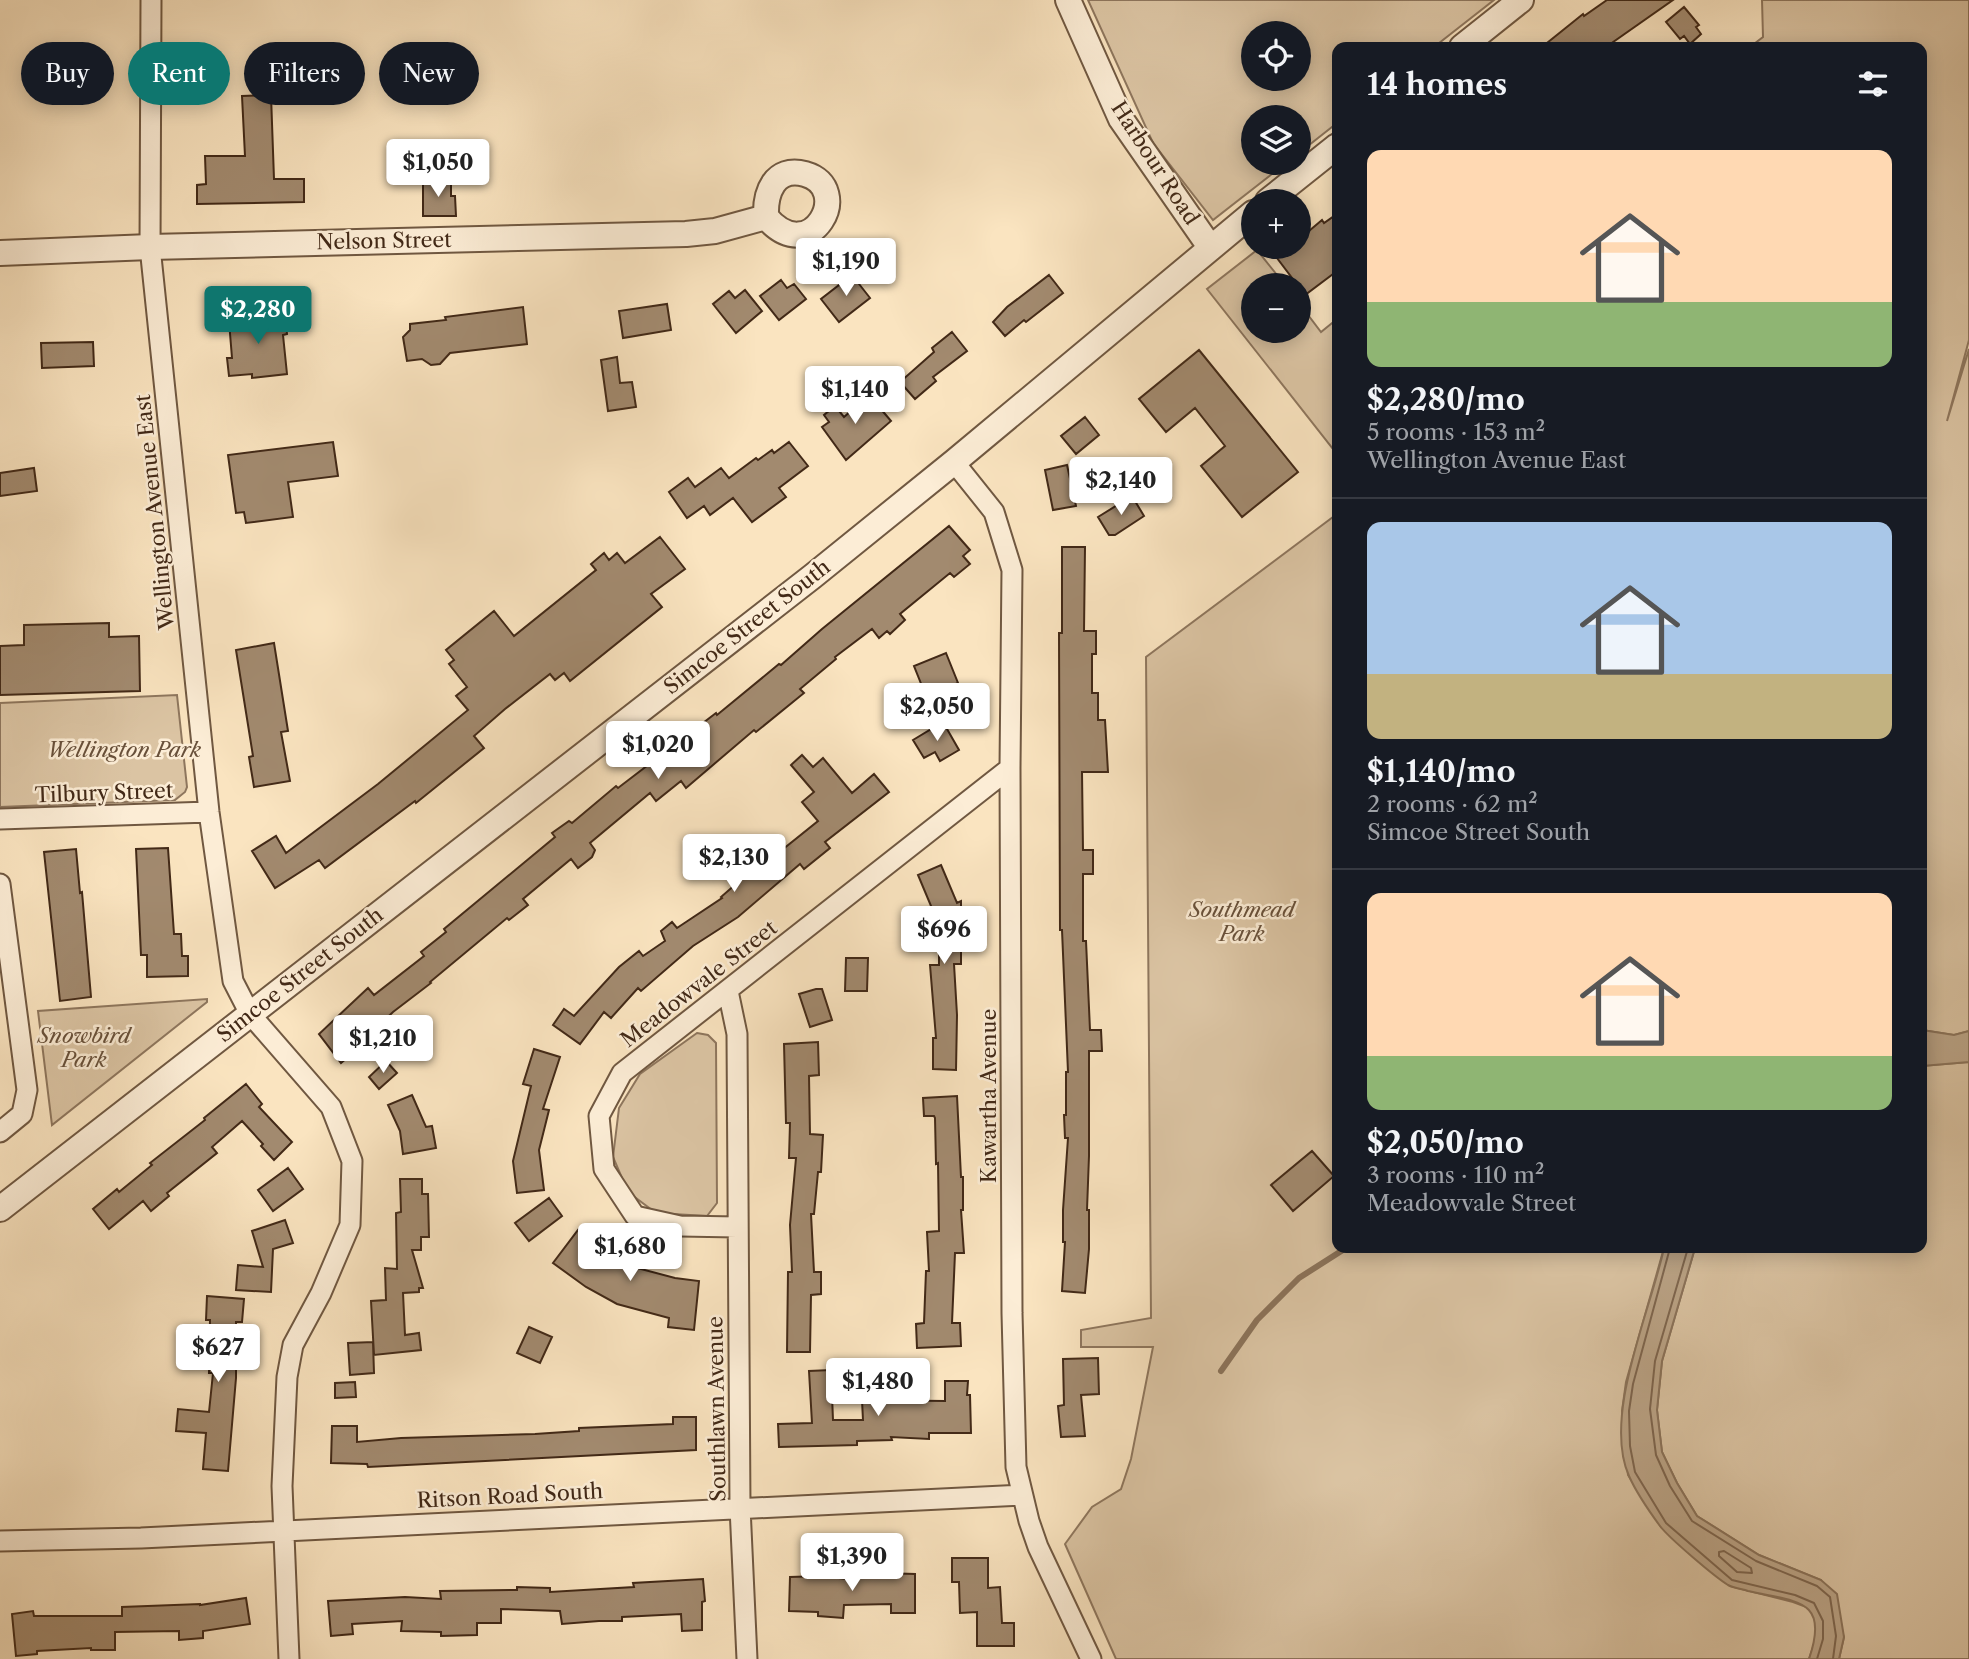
<!DOCTYPE html>
<meta charset="utf-8">
<style>
:root{--surface:#171b24;--page:#242831;--text:#f1f3f6;--muted:#9ea1a6;--line:#363941;--accent:#0f766e}
body{margin:0;font-family:"Libre Caslon Text",serif;background:var(--page);color:var(--text);height:100vh;display:flex;flex-direction:column;font-size:26px;white-space:nowrap}
*{box-sizing:border-box;margin:0}
p{font-size:23px;color:var(--muted)}
.icon{flex:none;width:38px;height:38px;fill:none;stroke:currentColor;stroke-width:2;stroke-linecap:round;stroke-linejoin:round}
.map{position:relative;flex:1;overflow:hidden}
.drawer{position:absolute;left:1332px;top:42px;width:595px;height:1211px;display:flex;flex-direction:column;background:var(--surface);border-radius:14px;box-shadow:0 4px 18px #0003}
.drawer>*{flex:none}
.top-card{position:absolute;left:21px;top:42px;width:665px;height:63px;display:flex;gap:14px}
.buttons{position:absolute;left:1241px;top:21px;display:grid;gap:14px}
.buttons a{display:grid;place-items:center;width:70px;height:70px;border-radius:50%;background:var(--surface);box-shadow:0 4px 18px #0003;font-size:35px}
.price{position:absolute;translate:-50% -60px;padding:0 16px;border-radius:7px;background:#fff;color:#222;font-size:23px;line-height:46px;filter:drop-shadow(0 2px 4px #0008)}
.price::after{content:'';position:absolute;left:50%;top:42px;width:21px;height:16px;margin-left:-10px;background:inherit;clip-path:polygon(0 0,100% 0,50% 100%)}
.price.on{background:var(--accent);color:#fff}
ul{padding:0;list-style:none}
li{display:grid;align-content:center;gap:14px;height:371px;padding:0 35px}
li+li{border-top:2px solid var(--line)}
li span{display:grid;place-items:center;height:217px;border-radius:14px;color:#555}
li>.icon{margin-inline-start:auto}
span .icon{width:126px;height:126px;fill:#fffc;stroke-width:1}
li b{font-size:30px}
h2{display:flex;justify-content:space-between;align-items:center;height:84px;padding:0 35px;font-size:30px}
.chip{padding:0 24px;border-radius:32px;background:var(--surface);box-shadow:0 4px 18px #0003;font-size:24px;line-height:63px}
.chip.on{background:var(--accent);color:#fff}
.map>svg:first-child{display:block}
.green{fill:#dbc4a3;stroke:#8e765d;stroke-width:2;fill-rule:evenodd}
.water{fill:#bba487;stroke:#8b735a;stroke-width:2}
.lines{fill:none;stroke-linecap:round;stroke-linejoin:round}
.shore{stroke:#7e664f;stroke-width:2}
.stream{stroke:#8b735a;stroke-width:6}
.building{fill:#a28a6f;stroke:#422917;stroke-width:2}
.minor-casing{stroke:#705841;stroke-width:23}
.tertiary-casing{stroke:#705841;stroke-width:28}
.minor{stroke:#fcedd6;stroke-width:19}
.tertiary{stroke:#fcedd6;stroke-width:24}
.labels{text-anchor:middle;stroke-width:5;stroke-linejoin:round;paint-order:stroke}
.street-label{font-size:21px;fill:#422917;stroke:#fcedd6}
.park-label{font-size:21px;font-style:italic;fill:#68503a;stroke:#fcedd6}
</style>
<div class="map">
<svg width="1969" height="1659" viewBox="0 0 1969 1659">
<rect width="100%" height="100%" fill="#fae4c0"/>
<filter id="stains"><feTurbulence type="fractalNoise" baseFrequency=".00286" numOctaves="4"/><feColorMatrix values="0 0 0 0 .2 0 0 0 0 .09 0 0 0 0 .02 0 0 0 .5 -.17"/></filter>
<radialGradient id="worn" r=".72"><stop offset=".6" stop-color="#630" stop-opacity="0"/><stop offset="1" stop-color="#630" stop-opacity=".3"/></radialGradient>
<path class="green" d="M1088 0H1494L1434 47H1337V123L1299 153 1298 117H1253V163H1286L1213 220 1153 143ZM1253 33H1298V79H1253Z
M1762 0H1969V340L1947 421 1969 349V1031L1954 1035 1922 1030V47H1750L1763 37Z
M1257 250 1285 285H1253V331H1298L1299 303 1321 332 1337 319V454L1207 289Z
M1337 514V1248H1664L1626 1382 1622 1411 1628 1475 1661 1527 1730 1586 1793 1602 1809 1608 1816 1621V1638L1809 1659H1116L1065 1544 1092 1507 1121 1489 1131 1459 1153 1347H1081V1330L1151 1318 1146 657Z
M177 695 187 787 185 792 175 800 0 807V703Z
M207 999V1002L52 1125 38 1011Z
M697 1033 708 1035 716 1043 717 1203 707 1216 656 1213 628 1192 613 1157 619 1108 640 1074Z
M1969 1062V1659H1839L1844 1637 1821 1580 1759 1555 1697 1516 1677 1483 1662 1452 1657 1410 1662 1361 1695 1248H1922V1066Z"/>
<path class="water" d="M1922 1030 1954 1035 1969 1031V1062L1922 1066Z
M1664 1248H1695L1662 1361 1657 1410 1662 1452 1677 1483 1697 1516 1759 1555 1821 1580 1837 1594 1844 1637 1839 1659H1809C1830 1598 1796 1602 1748 1591 1742 1589 1734 1588 1728 1585 1715 1577 1669 1538 1660 1526 1649 1511 1636 1492 1629 1476 1602 1416 1651 1310 1664 1248Z"/>
<g class="lines">
<path class="shore" d="M1670 1248 1633 1384 1629 1411 1630 1446 1635 1472 1666 1523 1732 1580 1795 1595 1814 1603 1823 1621V1639L1817 1659
M1688 1248 1655 1361 1650 1409 1656 1455 1670 1486 1692 1521 1756 1561 1817 1586 1830 1597 1836 1636 1833 1659
M1724 1551 1751 1568 1752 1573 1737 1572 1719 1556V1552Z"/>
<path class="stream" d="M1221 1371 1257 1320 1299 1278 1346 1248"/>
</g>
<path class="building" d="M1607 0H1673L1606 47H1542L1583 14 1584 16Z
M1684 7 1699 25 1696 27 1701 34 1690 44 1684 36 1680 39 1666 22Z
M271 95 274 179H304V202L197 204V185L206 184 205 156H245L242 96Z
M423 180H451V196H455L456 216H423Z
M1337 214V271L1305 295 1277 258 1293 247H1298V242L1305 238 1303 236 1322 220 1324 223Z
M852 275 870 298 839 322 821 299Z
M1049 275 1063 293 1026 322 1024 320 1005 336 993 322 1007 307Z
M781 280 787 288 794 284 806 299 779 320 760 296Z
M745 290 762 311 736 333 713 304 729 291 735 298Z
M667 304 671 330 623 338 619 311Z
M523 307 527 344 450 353 440 364 431 365 422 359 407 361 403 337 410 330V324L446 320 445 317Z
M268 313 269 317 285 316 287 334 283 335 287 374 252 378V374L229 376 227 358H232L229 321 240 320 239 316Z
M952 332 967 351 933 377 936 381 915 399 900 382 934 352 932 348Z
M93 342 94 366 42 368 41 343Z
M1199 350 1298 472 1242 517 1201 466 1225 446 1195 408 1166 432 1139 399Z
M617 357 620 383 632 382 636 407 608 411 601 360Z
M864 368 878 385 865 395 851 377Z
M869 395 891 421 846 460 822 427 829 422 824 415 835 406 844 417Z
M1085 417 1099 435 1076 454 1061 436Z
M333 442 338 476 288 482 293 517 246 523 244 512 236 513 228 455Z
M789 442 808 466 779 488 786 497 752 522 733 498 710 515 704 506 687 518 669 492 688 478 695 487 721 468 729 478 756 458 758 460 772 450 774 453Z
M1067 465 1076 506 1053 510 1045 470Z
M34 468 37 491 0 496V473Z
M1132 496 1144 516 1115 535H1109L1098 517Z
M949 526 970 550 963 556 970 564 954 577 950 573 900 614 905 620 890 634 887 631 879 638 872 629 835 657 836 659 800 689 804 693 756 732 754 730 686 788 681 781 656 801 650 793 590 843 595 850 592 857 578 868 571 859 523 899 528 905 509 920 507 918 430 982 431 983 393 1012 368 1036 370 1038 341 1063 319 1034 368 988 374 995 424 956 421 952 446 932 444 929 555 837 552 833 569 821 572 823 616 786 618 788 716 713 717 715 779 664 781 665 822 629Z
M660 537 685 569 651 594 662 607 570 681 564 673 555 680 550 674 505 709 474 736 484 748 416 803 415 801 325 868 319 860 275 888 252 851 276 836 286 853 378 784 468 710 456 696 467 687 449 664 454 660 446 650 494 611 514 636 596 570 591 564 604 553 609 560 617 553 625 563Z
M1062 547H1085L1084 631H1096V654H1092V693H1098V720H1105L1108 772H1082L1083 850H1093V874H1083V941H1086L1090 1030H1101L1102 1051H1089V1156L1087 1210H1089V1249L1085 1293 1062 1291 1065 1242H1063V1210L1068 1138H1065L1064 1115H1066V1072H1068L1062 930H1060L1059 633H1062Z
M109 623V637L139 636 140 691 0 695V646L24 645V625Z
M274 643 288 731 281 732 290 781 254 787 249 757 253 756 236 650Z
M946 653 958 683 937 692 935 687 924 691 914 666Z
M943 722 959 750 940 761 935 752 924 758 913 740Z
M802 755 813 767 823 758 852 793 874 774 889 792 825 842 830 848 804 869 800 864 738 917 693 946 641 991 638 988 611 1018 604 1012 580 1044 553 1025 564 1009 574 1016 619 967 639 951 643 956 665 941 661 931 672 922 677 928 722 898 721 897 745 876 747 878 818 821 802 802 814 792 791 765Z
M168 848 174 934H181L182 956H188V976L147 977V955H141L136 849Z
M76 849 80 893 82 892 91 997 60 1001 44 852Z
M941 865 957 903 961 901V964H954L957 1015 956 1070 933 1069V1038H936L930 965H939V925L918 875Z
M846 958H868L867 991H845Z
M816 989H822L832 1020 810 1027 799 994Z
M818 1042 819 1075 809 1076 810 1134 823 1135 821 1172H818L814 1214H811L814 1272H821V1294L811 1295 810 1352H787L788 1272H792L790 1225 796 1158H789L790 1123H786L784 1044Z
M534 1049 560 1057 543 1109 549 1110 539 1150 544 1190 517 1193 513 1161 531 1086 523 1084Z
M386 1061 397 1073 379 1089 369 1077Z
M246 1084 262 1104 259 1107 292 1142 274 1160 261 1146 263 1144 242 1121 212 1147 217 1153 167 1193 169 1196 151 1211 143 1201 109 1229 93 1209 117 1189 119 1192 152 1165 150 1163 205 1120 204 1118Z
M412 1095 426 1127 432 1126 436 1148 403 1154 400 1131 388 1105Z
M957 1096 961 1177H963V1210H961L964 1253H955L952 1323H960L961 1346 917 1348 916 1324 924 1323 926 1271H929L927 1232 939 1231 938 1163 936 1164 935 1118 934 1116H924L923 1098Z
M1312 1151 1334 1176 1293 1211 1271 1185Z
M288 1168 303 1189 273 1211 258 1190Z
M400 1179H422V1194H428L429 1237H421V1250H412L423 1288H419V1292L403 1293 405 1335 419 1333 421 1350 374 1355 371 1301 386 1300 385 1268 397 1269 396 1213 401 1212Z
M549 1198 562 1216 529 1241 515 1223Z
M285 1220 293 1243 273 1249 271 1292 236 1290 238 1265 263 1267 252 1231Z
M578 1230 596 1243 593 1247 626 1265 675 1278 699 1281 694 1330 668 1327 669 1318 617 1304 586 1287 553 1263Z
M207 1296 244 1299 242 1322H236V1378L228 1471 203 1469 206 1433 176 1431 178 1409 209 1412 213 1373H209L210 1320H206Z
M529 1327 552 1337 540 1363 517 1353Z
M373 1342 374 1373 350 1375 348 1343Z
M1098 1358 1099 1394 1081 1395 1085 1436 1061 1437 1058 1406 1064 1405 1063 1359Z
M831 1370 833 1420H863L862 1400 945 1401V1381H968L967 1395H970L971 1433H929V1439L891 1437 892 1440 857 1441V1445L779 1447 778 1424 812 1423 809 1371Z
M355 1382 356 1397 335 1398V1383Z
M673 1417H696V1450L368 1467 367 1464 331 1463 332 1426H357V1442L401 1438 535 1434 579 1431V1428L673 1424Z
M952 1558H988V1588L1000 1587 1002 1623H1014V1646H977V1612L960 1613 959 1582H952Z
M881 1571V1573L915 1574V1613H891V1604L844 1605 843 1618 818 1616V1612L789 1611 790 1577 822 1576 856 1580 855 1572Z
M703 1579 705 1601 702 1602V1630L682 1631 681 1614 622 1617V1621H599L562 1624 560 1611 501 1609V1623H477V1635L441 1636V1632L401 1631 402 1621 352 1624 353 1634 331 1636 328 1601 405 1597 441 1599 440 1591 517 1590V1587L550 1588V1592L634 1587 633 1583Z
M246 1598 250 1624 203 1631V1638L179 1640V1631L115 1632V1650H91V1648L37 1651V1654L16 1656 12 1614 33 1611 34 1616H122V1607L200 1604V1605Z"/>
<g class="lines">
<g class="minor-casing">
<path id="minor" d="M151 0 150 247 209 812 233 981 250 1014 331 1107 352 1161 350 1225 321 1293 293 1345 287 1377 282 1486 289 1659
M954 462 994 512 1012 570 1010 768 1012 1313 1016 1467 1029 1521 1038 1547 1091 1659
M0 819 209 812
M0 884 27 1090 22 1114 0 1132
M728 991 737 1034 740 1507 747 1659
M737 1227 680 1226 635 1216 604 1169 599 1116 622 1073 1010 768
M0 1541 141 1538 1021 1495"/>
</g>
<g class="tertiary-casing">
<path id="tertiary" d="M1068 0 1121 119 1210 247
M1462 47 1521 0
M1268 201 1337 146
M0 253 150 247 686 234 715 231 766 217C811 270 855 188 805 174 774 166 765 193 766 217
M0 1209 813 576 954 462 1253 213"/>
</g>
<use href="#minor" class="minor"/>
<use href="#tertiary" class="tertiary"/>
</g>
<g class="labels">
<g class="street-label">
<text transform="translate(1155 163) rotate(57)" y="7">Harbour Road</text>
<text transform="translate(384 241) rotate(-1)" y="7">Nelson Street</text>
<text transform="translate(155 512) rotate(-96)" y="7">Wellington Avenue East</text>
<text transform="translate(747 627) rotate(-38)" y="7">Simcoe Street South</text>
<text transform="translate(104 793) rotate(-2)" y="7">Tilbury Street</text>
<text transform="translate(300 975) rotate(-38)" y="7">Simcoe Street South</text>
<text transform="translate(699 984) rotate(-38)" y="7">Meadowvale Street</text>
<text transform="translate(989 1096) rotate(-90)" y="7">Kawartha Avenue</text>
<text transform="translate(717 1409) rotate(-91)" y="7">Southlawn Avenue</text>
<text transform="translate(510 1496) rotate(-3)" y="7">Ritson Road South</text>
</g>
<g class="park-label">
<text x="124" y="757">Wellington Park</text>
<text x="1242" y="917">Southmead<tspan x="1242" dy="24">Park</tspan></text>
<text x="84" y="1043">Snowbird<tspan x="84" dy="24">Park</tspan></text>
</g>
</g>
<rect width="100%" height="100%" filter="url(#stains)"/>
<rect width="100%" height="100%" fill="url(#worn)"/>
</svg>
<div class="buttons">
<a><svg class="icon" aria-label="locate" viewBox="0 0 24 24"><circle cx="12" cy="12" r="6"/><path d="M12 2v4M12 18v4M2 12h4M18 12h4"/></svg></a>
<a><svg class="icon" aria-label="layers" viewBox="0 0 24 24"><path d="M12 4l9 5-9 5-9-5zM3 14l9 5 9-5"/></svg></a>
<a>+</a>
<a>−</a>
</div>
<b class="price" style="left:438px;top:199px">$1,050</b>
<b class="price" style="left:846px;top:298px">$1,190</b>
<b class="price on" style="left:258px;top:346px">$2,280</b>
<b class="price" style="left:855px;top:426px">$1,140</b>
<b class="price" style="left:1121px;top:517px">$2,140</b>
<b class="price" style="left:937px;top:743px">$2,050</b>
<b class="price" style="left:658px;top:781px">$1,020</b>
<b class="price" style="left:734px;top:894px">$2,130</b>
<b class="price" style="left:944px;top:966px">$696</b>
<b class="price" style="left:383px;top:1075px">$1,210</b>
<b class="price" style="left:630px;top:1283px">$1,680</b>
<b class="price" style="left:218px;top:1384px">$627</b>
<b class="price" style="left:878px;top:1418px">$1,480</b>
<b class="price" style="left:852px;top:1593px">$1,390</b>
<div class="top-card">
<a class="chip">Buy</a>
<a class="chip on">Rent</a>
<a class="chip">Filters</a>
<a class="chip">New</a>
</div>
<section class="drawer">
<h2>14 homes<svg class="icon" aria-label="filters" viewBox="0 0 24 24"><path d="M4 7h16M4 17h16"/><circle cx="9" cy="7" r="2"/><circle cx="15" cy="17" r="2"/></svg></h2>
<ul>
<li><span style="background:linear-gradient(#ffd9b3 70%,#8fb573 0)"><svg class="icon" aria-label="home" viewBox="0 0 24 24"><path d="M3 11l9-7 9 7M6 9v11h12V9"/></svg></span><div><b>$2,280/mo</b><p>5 rooms · 153 m²</p><p>Wellington Avenue East</p></div></li>
<li><span style="background:linear-gradient(#a9c7e8 70%,#c2b280 0)"><svg class="icon" aria-label="home" viewBox="0 0 24 24"><path d="M3 11l9-7 9 7M6 9v11h12V9"/></svg></span><div><b>$1,140/mo</b><p>2 rooms · 62 m²</p><p>Simcoe Street South</p></div></li>
<li><span style="background:linear-gradient(#ffd9b3 75%,#8fb573 0)"><svg class="icon" aria-label="home" viewBox="0 0 24 24"><path d="M3 11l9-7 9 7M6 9v11h12V9"/></svg></span><div><b>$2,050/mo</b><p>3 rooms · 110 m²</p><p>Meadowvale Street</p></div></li>
</ul>
</section>
</div>
